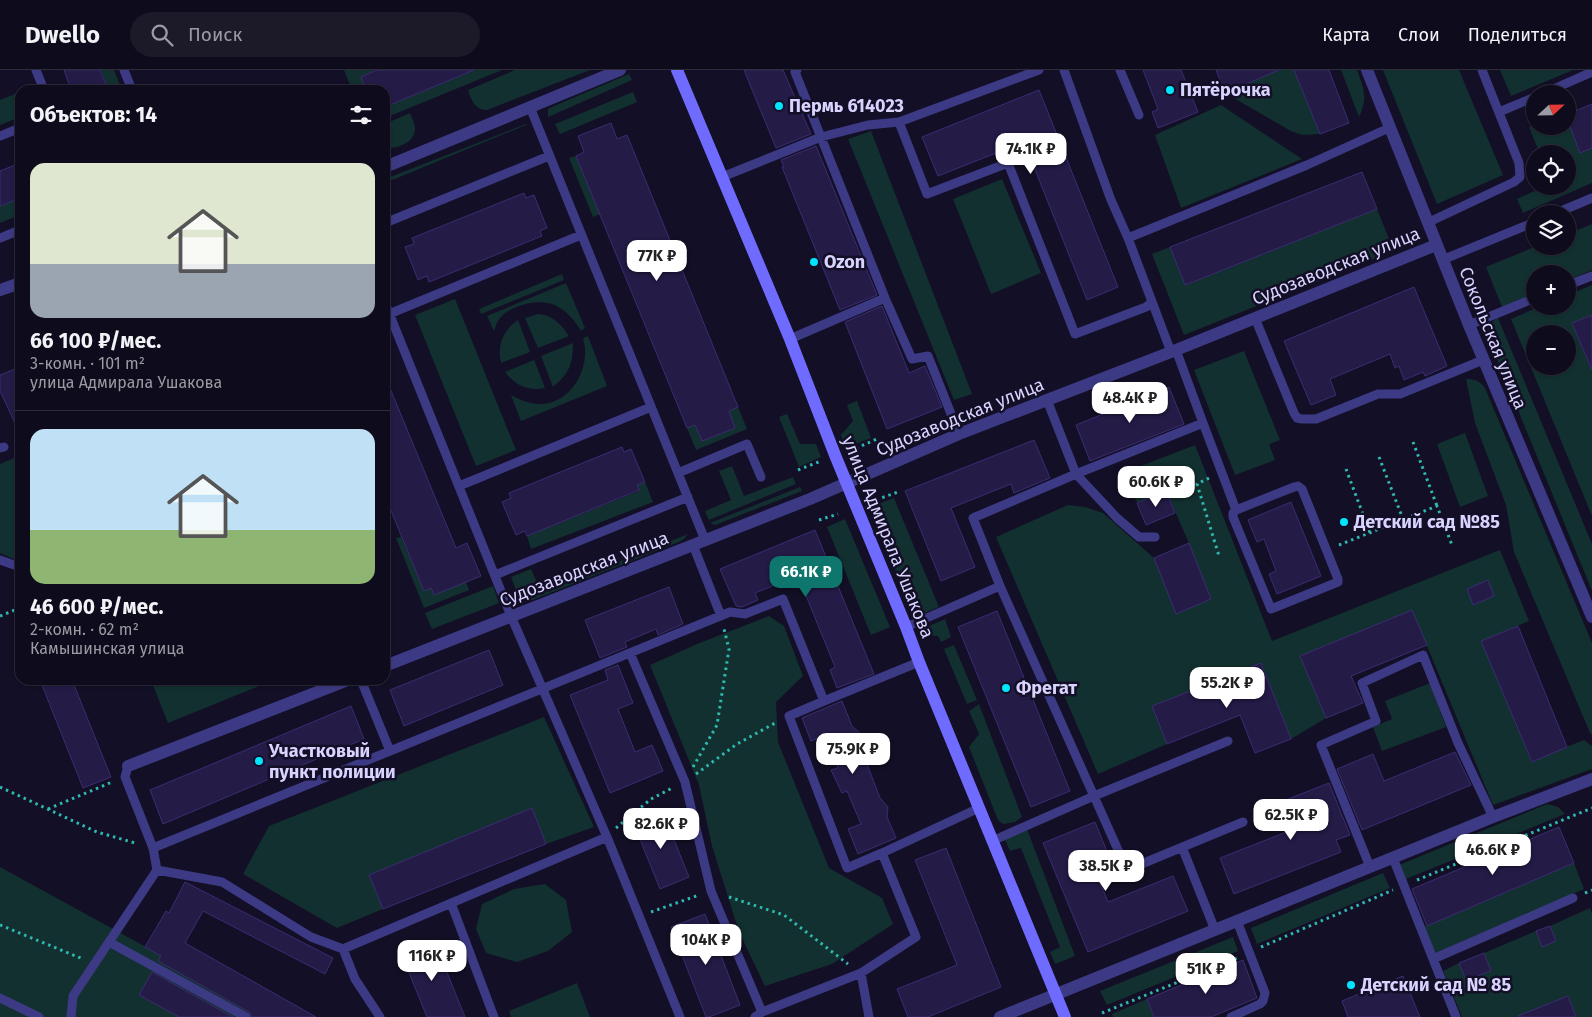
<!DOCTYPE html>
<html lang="ru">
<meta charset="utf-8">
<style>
:root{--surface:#0e0b1c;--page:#1c1929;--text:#f1f3f6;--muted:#9b9ba3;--line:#2e2b3b;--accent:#0f766e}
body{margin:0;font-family:"Fira Sans",sans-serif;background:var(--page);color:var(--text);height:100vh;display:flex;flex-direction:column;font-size:19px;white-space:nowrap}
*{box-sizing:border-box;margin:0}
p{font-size:16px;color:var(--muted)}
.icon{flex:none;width:28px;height:28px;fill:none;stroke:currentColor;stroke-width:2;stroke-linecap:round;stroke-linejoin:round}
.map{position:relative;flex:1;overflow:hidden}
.panel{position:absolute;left:15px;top:15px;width:375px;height:600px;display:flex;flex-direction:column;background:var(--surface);border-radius:15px;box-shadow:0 1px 4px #0004,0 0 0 1px var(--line)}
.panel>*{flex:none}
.needle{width:32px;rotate:68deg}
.buttons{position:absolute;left:1526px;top:15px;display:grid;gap:10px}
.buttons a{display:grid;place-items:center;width:50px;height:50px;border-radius:50%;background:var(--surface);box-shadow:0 1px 4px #0004,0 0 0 1px var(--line);font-size:25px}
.price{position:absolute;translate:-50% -42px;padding:0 11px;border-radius:10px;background:#fff;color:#222;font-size:16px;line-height:32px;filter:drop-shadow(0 1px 2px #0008)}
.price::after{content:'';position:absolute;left:50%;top:30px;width:15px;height:11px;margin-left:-8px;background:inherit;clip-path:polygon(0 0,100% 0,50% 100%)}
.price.selected{background:var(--accent);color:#fff}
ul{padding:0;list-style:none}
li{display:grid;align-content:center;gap:10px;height:265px;padding:0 15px}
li+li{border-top:1px solid var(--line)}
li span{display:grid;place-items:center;height:155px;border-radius:15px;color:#555}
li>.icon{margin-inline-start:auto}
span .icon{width:90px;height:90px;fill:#fffc;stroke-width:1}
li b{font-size:21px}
h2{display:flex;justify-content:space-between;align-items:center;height:60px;padding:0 15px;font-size:21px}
header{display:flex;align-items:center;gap:30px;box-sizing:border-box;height:70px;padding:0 25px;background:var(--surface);border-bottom:1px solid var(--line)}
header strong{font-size:24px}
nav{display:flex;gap:28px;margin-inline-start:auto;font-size:18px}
.search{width:350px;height:45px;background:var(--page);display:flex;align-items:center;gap:12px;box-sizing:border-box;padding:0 18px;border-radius:28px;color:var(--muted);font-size:19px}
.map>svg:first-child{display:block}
.green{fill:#12302f;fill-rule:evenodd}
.building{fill:#241b47;stroke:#3b2d73}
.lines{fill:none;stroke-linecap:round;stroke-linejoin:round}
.path{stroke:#2fb8b0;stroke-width:3;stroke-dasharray:2.5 4;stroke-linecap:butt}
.lane{stroke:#3d3a85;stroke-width:9}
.street{stroke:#3d3a85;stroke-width:12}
.secondary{stroke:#6f6bff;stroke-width:12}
.poi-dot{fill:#00e5ff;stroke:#130f26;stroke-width:2}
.labels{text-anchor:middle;stroke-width:5;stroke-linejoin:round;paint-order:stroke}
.poi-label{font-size:18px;font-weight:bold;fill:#d9d4ff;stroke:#130f26;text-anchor:start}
.street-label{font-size:18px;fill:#d9d4ff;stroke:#130f26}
</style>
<header>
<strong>Dwello</strong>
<div class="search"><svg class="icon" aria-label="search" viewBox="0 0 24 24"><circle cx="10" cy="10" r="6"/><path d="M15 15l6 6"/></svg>Поиск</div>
<nav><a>Карта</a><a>Слои</a><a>Поделиться</a></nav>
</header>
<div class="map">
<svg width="1592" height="947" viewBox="0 0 1592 947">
<rect width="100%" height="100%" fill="#130f26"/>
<path class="green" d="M101 0H114L122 20H108Z
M344 0H373L374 1 361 7 366 20H352Z
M475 0H502L385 48V37Z
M515 0H590L487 40C475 40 471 30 468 20Z
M1259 0H1294L1320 64 1302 65 1291 61 1225 23 1262 7Z
M1341 0H1357C1364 19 1368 28 1359 47Z
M1383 0H1459L1503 105 1437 134Z
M1500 0H1573L1511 26Z
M629 4 632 10 548 47V39L554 36Z
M20 22V47L0 55V30Z
M633 22 637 32 560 64 555 54Z
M1221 35 1302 89 1181 138 1155 65Z
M410 43C412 48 415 54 415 59 415 73 396 79 385 78V54Z
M1568 51 1580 82 1592 78V113L1523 143 1517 129 1545 116H1568V84H1540L1529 57 1535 55V56H1568Z
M526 54V55L385 113V109Z
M871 61 972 324 954 330 848 69Z
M576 86 600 144 593 147 569 88Z
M1002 109 1041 203 991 224 953 129Z
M20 128V145L0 153V136Z
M1377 139 1394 181 1184 265 1152 184 1170 177 1186 215Z
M1592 154V200L1568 210V204H1535V223L1502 237 1486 197 1537 176H1568V164Z
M562 204 564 210 481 244 479 239Z
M566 213 585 258 581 261C574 249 565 239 552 234 537 229 512 235 501 247 497 251 496 256 494 261L487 246Z
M1592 215V245L1572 253 1592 301V446L1511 249 1541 236H1568V225ZM1535 264H1568V296H1535Z
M455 229 516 380 476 396 415 245Z
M538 244C553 245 561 254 569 266L538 278 525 248Z
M1498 248 1592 474V521L1491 274C1487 261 1485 255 1498 248Z
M518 250 530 282 501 293C497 276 503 260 518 250Z
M588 266 607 316 521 351 511 325C518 329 527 333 537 334 571 336 592 297 583 268Z
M573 273C573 294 569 304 553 317L541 286Z
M1244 281 1280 370 1269 374 1275 390 1235 405 1194 300Z
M534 290 545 318C528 322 515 315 505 302Z
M1466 309C1475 309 1480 311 1485 318L1592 573V665L1590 663 1514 482 1506 435 1475 353Z
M857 331 871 368 845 378 841 365 853 351 847 335Z
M738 337 747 359 696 380 687 358 695 355 702 371 735 358 729 341Z
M787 344 800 374H816L821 387 799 397 779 347Z
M1465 363 1488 426 1460 437 1437 374Z
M1195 375 1272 571 1500 480 1529 551 1482 571 1531 691 1584 670 1592 676V699L1493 735 1412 540 1300 586 1326 648 1291 669 1261 593 1167 674 1098 704 996 467 1068 435 1085 437 1103 443 1154 488 1176 544 1210 529 1189 473 1166 421 1137 433 1123 403Z
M14 388 20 393V492L0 483V394Z
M732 396 744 426 793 407 796 414 709 450 705 441 731 430 719 401Z
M645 412 653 432 531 479 527 466 639 421 637 415Z
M800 417 802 421 715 455 710 453Z
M894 428 939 537 919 545 911 539 870 437Z
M845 449 890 557 871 565 827 457Z
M688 464 684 469 679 472 530 531 529 528Z
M401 467 424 520 431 518 434 525 466 512 469 520 424 538 396 468Z
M531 499 539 517 518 525 511 507Z
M493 516 499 533 432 559 425 543Z
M769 546 784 556 803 606 776 632 778 672 829 798 882 828 893 854 832 894 765 916 739 862 712 776 699 715 650 595 697 574Z
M945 549 951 567 941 572 938 566 923 565 922 564 929 556Z
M954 575 977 630 967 634 944 579Z
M151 610H263L264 614 168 653Z
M1430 613 1446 657 1382 681 1373 657 1392 649 1385 631Z
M979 634 1022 747 1015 752 1003 754 998 750 969 677 979 664 969 641Z
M544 647 594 757 546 774 532 739 369 805 383 839 337 858 243 804 269 756Z
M1547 734 1558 737 1565 744 1406 809 1399 795Z
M1027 759 1075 886 1055 894 1050 882 1060 877 1021 778 1010 781 1004 767Z
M1574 793 1584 819 1434 884 1424 857Z
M0 797 274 947H0Z
M1383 803 1390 818 1257 874 1251 858Z
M545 814 566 830 572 862 548 881 517 892 486 883 476 859 482 834 514 819Z
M1590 838 1592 844V947H1576L1568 926 1516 947H1462L1443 901 1459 893 1467 910 1491 901 1484 883 1536 861 1542 877 1556 871 1550 856Z
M1233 867 1238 881 1107 935 1100 921Z
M577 913 590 947H511L509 941Z
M1147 929 1154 947H1113L1112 944Z"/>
<path class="building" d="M64 0H100L108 20H71Z
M377 0H474L385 37V20H366L361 7Z
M744 0H783L811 64 776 78Z
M1143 0H1181L1198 42 1158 58 1152 42 1158 39Z
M1216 0H1279L1225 23Z
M1294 0H1329L1349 53 1320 64Z
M1039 20 1118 217 1087 230 1024 72 938 106 922 67Z
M1592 34V78L1580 83 1568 51V44Z
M611 53 617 69 627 65 738 337 729 341 735 358 702 371 695 355 687 358 576 86 584 82 578 66Z
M816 76 877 225 840 240 782 97H784L781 90Z
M20 93V128L0 136V101Z
M1362 102 1377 139 1185 215 1170 177Z
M524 123 526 128 534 125 547 158 540 161 542 166 429 212 427 206 418 210 405 177 414 174 412 168Z
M1414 217 1447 296 1425 306 1423 302 1404 310 1399 296 1395 298 1390 284 1330 309 1336 325 1311 335 1284 271Z
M882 236 909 303 925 296 942 337 887 359 845 252Z
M1592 245V300L1572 253Z
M20 297V364L0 321V305Z
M385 306 456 478 467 473 481 506 434 525 431 518 424 521 385 426Z
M1169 317 1184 354 1090 391 1076 355Z
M1034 370 1050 408 1014 423 1011 414 951 438 975 497 941 511 905 421Z
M622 377 624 382 631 379 645 412 637 415 639 420 527 466 525 461 516 465 502 432 511 428 509 423Z
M1166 421 1175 443 1146 455 1137 433Z
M1291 432 1321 506 1277 524 1269 504 1276 501 1264 469 1257 472 1248 450Z
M815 460 874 604 837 618 830 600 835 597 798 506 755 523 758 530 742 537 736 536 720 499Z
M1189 473 1211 529 1176 544 1154 488Z
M1488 510 1494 526 1473 535 1467 519Z
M669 517 683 554 658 565 656 559 625 572 627 577 600 588 585 550Z
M1412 540 1427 575 1351 606 1363 633 1326 648 1300 586Z
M997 541 1070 721 1031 737 958 557Z
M1518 556 1567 677 1532 692 1481 571Z
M489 580 503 615 404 656 390 620Z
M1261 593 1291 669 1255 683 1240 645 1167 674 1152 636Z
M618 595 633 633 618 639 635 682 652 675 663 701 610 723 570 625 608 610 605 600Z
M40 610H72L111 707 83 718Z
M842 631 852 656 861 664 862 671 860 676 880 728 888 737 887 747 896 768 858 784 848 759 861 754 847 721 842 723 831 700 838 698 824 666 811 671 802 648Z
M351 636 364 669 163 754 150 720Z
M1455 682 1471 715 1362 760 1337 699 1373 684 1384 711Z
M1329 713 1350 765 1336 770 1341 782 1234 824 1220 788 1289 761 1278 733Z
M532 738 546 774 383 839 369 805Z
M662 740 689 807 660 819 633 752Z
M1095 752 1111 791 1094 798 1108 832 1173 806 1188 841 1088 882 1043 773Z
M1559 757 1574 793 1427 856 1412 819Z
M946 778 1001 917 928 947H908L897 919 957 895 915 790Z
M185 812 333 888 325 904 203 841 185 873 316 947H252L249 942 158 891 161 886 145 877 166 841 169 843Z
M705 844 740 935 709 947H706L671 857Z
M1550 856 1556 871 1542 877 1536 861Z
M434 870 465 947H427L401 883Z
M1484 883 1491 901 1466 910 1459 893Z
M1243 890 1257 928 1211 947H1154L1147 929Z
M152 902 233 947H179L139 925Z
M1403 906 1420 947H1348L1342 931Z
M1568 926 1576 947H1518V946Z"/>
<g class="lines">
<path class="path" d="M1413 372 1437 436
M850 381 879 368
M1379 387 1403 449
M1346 399 1370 463
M798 400 821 391
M1209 408 1197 414 1219 486
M870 432 898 422
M819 450 838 444
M1339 475 1437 436 1452 475
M0 546 20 538
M693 697 717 655 729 579 724 559
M696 704 737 674 777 652
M0 717 97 762 135 773
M48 739 112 712
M616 758 651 729 674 717
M1417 810 1592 738
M1585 823 1592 820
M729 827 784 845 848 894
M651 842 699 825
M0 855 83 889
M1261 877 1393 820
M1102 943 1237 888"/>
<path class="lane" d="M36 0 44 20
M124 0 132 20
M797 0 795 2 885 228 912 289 928 286 959 364
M1064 0 1111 130 1128 168 1171 282
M1120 0 1139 45
M1542 24 1592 2
M530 37 705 470
M1499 42 1535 27
M899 52 1039 0
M0 66 20 58
M722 107 821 67 868 55 899 52 927 124 1008 93 1075 264 1146 237 1152 232
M1554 144 1592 128
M385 153 549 86
M1427 153 1514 112 1520 107 1519 93 1482 0
M0 168 20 160
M1128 168 1307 95 1389 58
M1442 190 1535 152
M1568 215 1592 206
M385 233 511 546 607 767 680 947
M389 244 581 165
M1255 248 1294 343 1297 348 1302 349H1316L1378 324H1400L1483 290
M1469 255 1535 228
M790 269 885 228
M1047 330 1076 404 1203 353 1176 280
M1203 353 1236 440 1294 417 1298 416 1302 419 1338 509V512L1271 539 1233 447V443L1236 440
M0 378 4 377
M678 403 747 374 761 407
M459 416 651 337
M1155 467H1139L1117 448 1076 404 973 448 1000 516 1127 800 1243 752
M693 475 721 546
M0 490 20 497
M495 505 688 427
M906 557 1000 516
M630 583 685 712 711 821 762 942
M824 631 919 592
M390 681 730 542 745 544 783 529 824 631 789 646 847 798 882 783 916 867 861 903 869 947
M128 696 125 707 153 778 157 800 222 812 311 867 343 879 355 909 380 947
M992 771 1094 726 1228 671
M1182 777 1215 860
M153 778 390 681 361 610
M882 783 979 738
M1393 788 1456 947
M1370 797 1321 675 1376 651 1362 613 1423 585 1458 673 1493 747
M451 833 494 947
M109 872 246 947
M343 879 607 767
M1433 889 1573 828
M0 928 39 947
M71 947 73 926 157 800
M755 947 762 942 861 903
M1231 947 1260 934 1263 931 1265 923 1237 851"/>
<path class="street" d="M1367 0 1469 255 1592 547
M385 97 620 0
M0 220 20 213
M385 596 810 429 959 364 1171 282 1436 175
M128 696 348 610
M1000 947 1493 747 1592 709"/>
<path class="secondary" d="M677 0 790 269 835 385 906 557 919 592 1065 947"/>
</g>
<g class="poi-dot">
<circle cx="1170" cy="20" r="5"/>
<circle cx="779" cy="36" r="5"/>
<circle cx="814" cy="192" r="5"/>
<circle cx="1344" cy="452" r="5"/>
<circle cx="1006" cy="618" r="5"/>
<circle cx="259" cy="691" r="5"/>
<circle cx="1351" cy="915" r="5"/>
</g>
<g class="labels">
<g class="poi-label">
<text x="1180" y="26">Пятёрочка</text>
<text x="789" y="42">Пермь 614023</text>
<text x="824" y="198">Ozon</text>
<text x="1354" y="458">Детский сад №85</text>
<text x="1016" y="624">Фрегат</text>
<text x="269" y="687">Участковый<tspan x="269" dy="21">пункт полиции</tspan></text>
<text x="1361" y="921">Детский сад № 85</text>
</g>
<g class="street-label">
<text transform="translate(1336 196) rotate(-22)" y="6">Судозаводская улица</text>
<text transform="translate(1493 268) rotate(68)" y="6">Сокольская улица</text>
<text transform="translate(960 347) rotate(-22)" y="6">Судозаводская улица</text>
<text transform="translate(888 467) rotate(68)" y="6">улица Адмирала Ушакова</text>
<text transform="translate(584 499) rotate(-21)" y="6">Судозаводская улица</text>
</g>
</g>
</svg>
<div class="buttons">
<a><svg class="needle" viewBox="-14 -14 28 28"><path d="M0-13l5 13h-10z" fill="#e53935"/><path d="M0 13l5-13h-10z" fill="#9b9ba3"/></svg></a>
<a><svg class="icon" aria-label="locate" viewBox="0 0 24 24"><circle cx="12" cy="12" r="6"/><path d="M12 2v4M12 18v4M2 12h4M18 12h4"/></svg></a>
<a><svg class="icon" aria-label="layers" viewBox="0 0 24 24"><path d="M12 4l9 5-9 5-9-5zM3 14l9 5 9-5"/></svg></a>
<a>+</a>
<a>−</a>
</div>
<b class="price" style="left:1031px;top:105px">74.1K ₽</b>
<b class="price" style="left:657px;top:212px">77K ₽</b>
<b class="price" style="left:1130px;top:354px">48.4K ₽</b>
<b class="price" style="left:1156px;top:438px">60.6K ₽</b>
<b class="price selected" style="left:806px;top:528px">66.1K ₽</b>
<b class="price" style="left:1227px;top:639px">55.2K ₽</b>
<b class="price" style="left:853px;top:705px">75.9K ₽</b>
<b class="price" style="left:1291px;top:771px">62.5K ₽</b>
<b class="price" style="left:661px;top:780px">82.6K ₽</b>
<b class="price" style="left:1493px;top:806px">46.6K ₽</b>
<b class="price" style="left:1106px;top:822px">38.5K ₽</b>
<b class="price" style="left:706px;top:896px">104K ₽</b>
<b class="price" style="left:432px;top:912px">116K ₽</b>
<b class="price" style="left:1206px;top:925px">51K ₽</b>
<section class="panel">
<h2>Объектов: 14<svg class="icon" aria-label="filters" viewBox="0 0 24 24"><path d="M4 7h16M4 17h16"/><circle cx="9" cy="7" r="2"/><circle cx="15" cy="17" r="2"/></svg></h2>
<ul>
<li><span style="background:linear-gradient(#dfe7d0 65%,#9aa5b1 0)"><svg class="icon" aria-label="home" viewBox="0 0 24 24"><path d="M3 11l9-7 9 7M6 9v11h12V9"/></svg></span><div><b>66 100 ₽/мес.</b><p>3-комн. · 101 m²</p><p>улица Адмирала Ушакова</p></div></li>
<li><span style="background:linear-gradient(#bfe0f5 65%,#8fb573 0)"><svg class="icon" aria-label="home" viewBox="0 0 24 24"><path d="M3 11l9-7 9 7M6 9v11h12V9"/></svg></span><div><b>46 600 ₽/мес.</b><p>2-комн. · 62 m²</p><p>Камышинская улица</p></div></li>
</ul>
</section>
</div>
